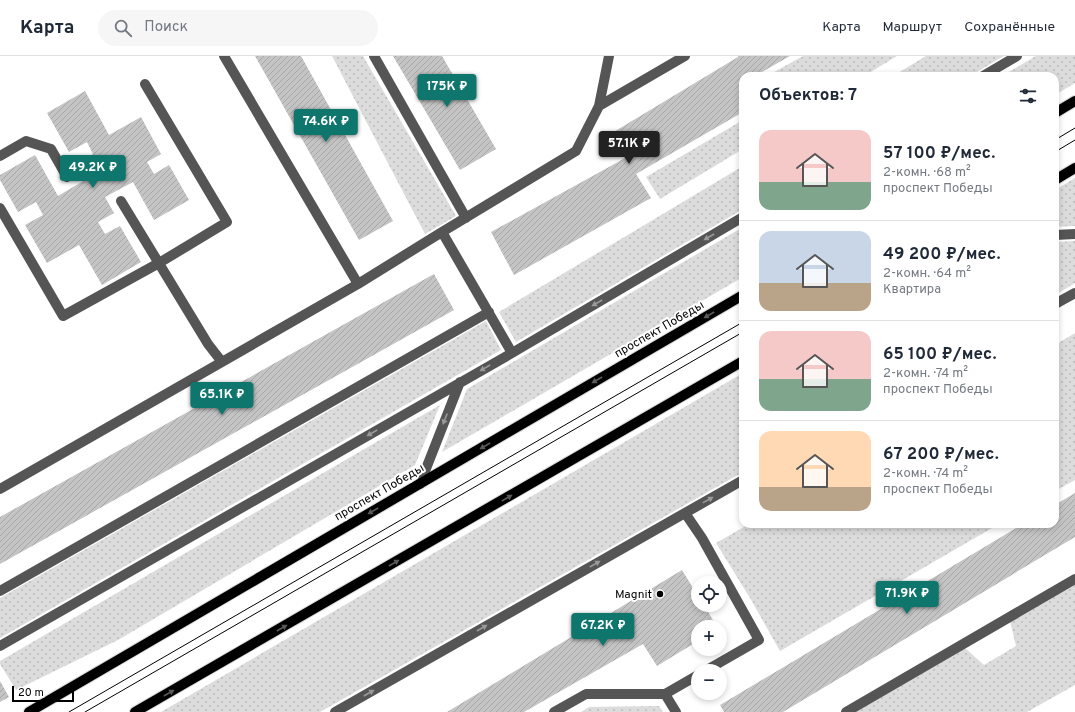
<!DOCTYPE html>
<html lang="ru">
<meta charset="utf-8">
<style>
:root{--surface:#fff;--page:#f6f6f7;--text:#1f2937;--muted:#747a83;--line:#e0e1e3;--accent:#0f766e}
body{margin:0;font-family:Overpass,sans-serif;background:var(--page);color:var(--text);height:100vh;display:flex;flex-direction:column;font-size:15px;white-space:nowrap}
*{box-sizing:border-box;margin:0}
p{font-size:13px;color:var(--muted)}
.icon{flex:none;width:22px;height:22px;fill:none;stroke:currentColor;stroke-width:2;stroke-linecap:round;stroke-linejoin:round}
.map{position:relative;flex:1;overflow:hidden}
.details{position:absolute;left:739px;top:16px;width:320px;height:456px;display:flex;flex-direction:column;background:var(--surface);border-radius:12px;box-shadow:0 2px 6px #0003}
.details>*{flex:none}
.tools{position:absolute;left:691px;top:520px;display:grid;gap:8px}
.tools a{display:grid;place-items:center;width:36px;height:36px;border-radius:50%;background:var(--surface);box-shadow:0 2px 6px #0003;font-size:20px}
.scale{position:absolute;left:12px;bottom:10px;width:62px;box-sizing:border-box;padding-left:4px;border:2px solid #000;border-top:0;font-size:11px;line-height:14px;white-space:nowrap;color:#000;-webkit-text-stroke:3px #fff;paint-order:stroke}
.price{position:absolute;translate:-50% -34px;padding:0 9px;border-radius:4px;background:var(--accent);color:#fff;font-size:13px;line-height:26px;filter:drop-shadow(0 1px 2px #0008)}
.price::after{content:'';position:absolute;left:50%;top:24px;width:12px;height:9px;margin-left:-6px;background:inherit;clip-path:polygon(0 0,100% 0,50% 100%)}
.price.on{background:#222;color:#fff}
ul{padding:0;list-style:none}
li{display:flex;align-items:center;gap:12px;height:100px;padding:0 20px}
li+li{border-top:1px solid var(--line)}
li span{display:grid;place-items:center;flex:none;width:112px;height:80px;border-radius:12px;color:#555}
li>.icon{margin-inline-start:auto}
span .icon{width:48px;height:48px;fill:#fffc;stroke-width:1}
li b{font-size:17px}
h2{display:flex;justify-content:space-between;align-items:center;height:48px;padding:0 20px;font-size:17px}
header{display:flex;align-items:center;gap:24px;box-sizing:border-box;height:56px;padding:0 20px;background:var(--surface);border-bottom:1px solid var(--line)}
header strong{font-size:19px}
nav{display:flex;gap:22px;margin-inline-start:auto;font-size:14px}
.search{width:280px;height:36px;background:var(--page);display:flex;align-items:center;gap:10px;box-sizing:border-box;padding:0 14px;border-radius:22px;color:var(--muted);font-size:15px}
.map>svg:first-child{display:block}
.green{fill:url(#green-dots)}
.building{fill:url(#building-hatch)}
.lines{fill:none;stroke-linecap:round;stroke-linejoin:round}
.major-casing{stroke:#dbdbdb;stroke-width:12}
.minor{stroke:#555;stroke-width:10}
.major{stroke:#000;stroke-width:10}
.tram{stroke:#000;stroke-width:1}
.oneway{fill:#999}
.oneway2{fill:#595959}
.poi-dot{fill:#000;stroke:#fff;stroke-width:1.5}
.labels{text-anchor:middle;stroke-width:4;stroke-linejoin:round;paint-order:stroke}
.street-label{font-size:12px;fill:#000;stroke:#fff}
.poi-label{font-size:12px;fill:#000;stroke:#fff;text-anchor:end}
</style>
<header>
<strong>Карта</strong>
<div class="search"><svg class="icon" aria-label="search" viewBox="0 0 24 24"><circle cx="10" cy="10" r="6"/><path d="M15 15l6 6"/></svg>Поиск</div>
<nav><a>Карта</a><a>Маршрут</a><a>Сохранённые</a></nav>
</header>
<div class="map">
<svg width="1075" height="656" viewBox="0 0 1075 656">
<defs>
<pattern id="green-dots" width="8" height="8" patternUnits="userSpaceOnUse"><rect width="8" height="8" fill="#dcdcdc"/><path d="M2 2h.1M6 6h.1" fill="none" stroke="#bbb" stroke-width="1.8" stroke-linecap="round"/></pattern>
<pattern id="building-hatch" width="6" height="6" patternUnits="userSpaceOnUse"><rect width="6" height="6" fill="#c4c4c4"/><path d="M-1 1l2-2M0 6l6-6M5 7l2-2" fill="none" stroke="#a7a7a7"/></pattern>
</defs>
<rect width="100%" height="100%" fill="#fff"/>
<path class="green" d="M332 0H363L456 160 425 178Z
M803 0H897L864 20H767Z
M926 0H1004L970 20H893Z
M1036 0H1075V27L1055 39V20H1002Z
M743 64V93L660 143 646 121Z
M743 110V153L516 286 499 256Z
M1075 122V170L1055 171V134Z
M743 171V221L442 396 467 333Z
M1075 185V227L1055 239V186Z
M486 265 501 294 0 582V542Z
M1075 277V424L1055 435V289Z
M743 317V416L320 656H161Z
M440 349 415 409 118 584 16 634 0 608V605Z
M749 468H999L780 595 750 542 716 487Z
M1075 529V629L1027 656H854L965 592 984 609 1016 590 1010 565Z
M659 650 663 656H581L589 651Z"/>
<path class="building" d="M255 0H301L393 165 359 184Z
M393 0H442L496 93 460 114Z
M738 0H790L755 20H743V56L636 118 651 142 514 219 491 176 627 101 612 77 738 1Z
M85 35 109 79 141 61 161 98 147 106 154 118 169 109 189 144 154 164 133 126 105 141 114 157 98 166 105 178 120 170 141 206 102 229 79 189 47 207 25 169 43 159 36 146 18 156 0 124V119L35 99 58 140 85 124 76 108 93 98 87 86 69 96 47 57Z
M434 218 454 254 0 508V461Z
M1075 437V481L783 656H724L720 649 1023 468H1055V449Z
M682 514 698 540V549H704L717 571H698V585L657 610 643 588 524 656H447Z
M0 625 9 641 0 646Z"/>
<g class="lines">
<g class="major-casing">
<path id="major" d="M1055 57 1075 45
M1055 124 1075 112
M29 656 743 239
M135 656 743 305"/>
</g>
<path class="minor" d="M224 0 358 228
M374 0 466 162
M983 20 1017 0
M599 50 609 0
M0 100 26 85 51 93 67 121
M121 145 208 288 222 306
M0 152 63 260 159 207 227 166 145 28
M442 176 576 95 599 50 685 0
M1055 179 1075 178
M1055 248 1075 237
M420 428 460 326
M0 433 358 228 442 176 512 297
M685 457 702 482 759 584 705 615
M0 535 489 256
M0 590 512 297 743 161
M335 656 743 424
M554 656 586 638H665
M676 656 665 638 698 619
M846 656 1075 523"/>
<use href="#major" class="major"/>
<path class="tram" d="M1055 84 1075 72
M1055 96 1075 84
M69 656 743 266
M85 656 743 276"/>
</g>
<defs><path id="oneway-solid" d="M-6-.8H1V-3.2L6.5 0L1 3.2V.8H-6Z"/></defs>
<g class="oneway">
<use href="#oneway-solid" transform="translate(709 181) rotate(150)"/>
<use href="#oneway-solid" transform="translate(597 247) rotate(150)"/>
<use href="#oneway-solid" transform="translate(485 312) rotate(150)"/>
<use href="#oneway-solid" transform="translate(445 363) rotate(112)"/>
<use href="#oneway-solid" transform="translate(372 377) rotate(150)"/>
<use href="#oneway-solid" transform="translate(708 444) rotate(-29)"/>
<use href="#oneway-solid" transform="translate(595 508) rotate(-30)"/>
<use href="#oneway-solid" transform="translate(482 572) rotate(-30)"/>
<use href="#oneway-solid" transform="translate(369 637) rotate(-30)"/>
</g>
<g class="oneway2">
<use href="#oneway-solid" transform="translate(709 259) rotate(150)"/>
<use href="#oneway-solid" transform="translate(597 324) rotate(150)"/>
<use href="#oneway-solid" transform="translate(485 390) rotate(150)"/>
<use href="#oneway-solid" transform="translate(507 442) rotate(-30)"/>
<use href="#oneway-solid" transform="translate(373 455) rotate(150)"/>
<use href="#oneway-solid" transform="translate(394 507) rotate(-30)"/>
<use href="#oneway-solid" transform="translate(282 572) rotate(-30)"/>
<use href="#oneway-solid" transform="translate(169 637) rotate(-30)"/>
</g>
<circle class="poi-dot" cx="660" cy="538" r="4"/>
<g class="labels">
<g class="street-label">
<text transform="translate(659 273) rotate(-30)" y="4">проспект Победы</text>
<text transform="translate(379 436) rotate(-30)" y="4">проспект Победы</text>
</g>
<g class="poi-label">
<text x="652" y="542">Magnit</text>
</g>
</g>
</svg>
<div class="tools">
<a><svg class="icon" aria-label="locate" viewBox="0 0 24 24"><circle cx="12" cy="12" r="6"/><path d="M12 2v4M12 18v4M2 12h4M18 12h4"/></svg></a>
<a>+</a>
<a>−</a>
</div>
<div class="scale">20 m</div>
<b class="price" style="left:447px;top:52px">175K ₽</b>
<b class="price" style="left:326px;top:87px">74.6K ₽</b>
<b class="price on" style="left:629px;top:109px">57.1K ₽</b>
<b class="price" style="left:93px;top:133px">49.2K ₽</b>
<b class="price" style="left:222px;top:360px">65.1K ₽</b>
<b class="price" style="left:907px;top:559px">71.9K ₽</b>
<b class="price" style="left:603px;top:591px">67.2K ₽</b>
<section class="details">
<h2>Объектов: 7<svg class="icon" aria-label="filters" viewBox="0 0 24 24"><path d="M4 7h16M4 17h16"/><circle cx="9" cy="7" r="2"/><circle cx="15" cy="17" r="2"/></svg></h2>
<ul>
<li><span style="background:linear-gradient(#f6c9c9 65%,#7fa58c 0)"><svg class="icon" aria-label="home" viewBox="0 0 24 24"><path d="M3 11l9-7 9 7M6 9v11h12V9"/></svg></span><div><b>57 100 ₽/мес.</b><p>2-комн. · 68 m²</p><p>проспект Победы</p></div></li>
<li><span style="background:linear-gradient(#c9d6e8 65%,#b9a48a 0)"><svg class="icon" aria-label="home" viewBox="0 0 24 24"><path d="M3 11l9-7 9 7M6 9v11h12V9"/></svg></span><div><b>49 200 ₽/мес.</b><p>2-комн. · 64 m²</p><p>Квартира</p></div></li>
<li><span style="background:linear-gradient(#f6c9c9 60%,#7fa58c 0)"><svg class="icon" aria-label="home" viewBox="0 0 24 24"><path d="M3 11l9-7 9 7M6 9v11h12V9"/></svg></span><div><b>65 100 ₽/мес.</b><p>2-комн. · 74 m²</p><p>проспект Победы</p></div></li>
<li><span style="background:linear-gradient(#ffd9b3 70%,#b9a48a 0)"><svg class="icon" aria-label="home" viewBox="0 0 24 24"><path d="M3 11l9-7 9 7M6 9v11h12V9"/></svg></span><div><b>67 200 ₽/мес.</b><p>2-комн. · 74 m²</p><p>проспект Победы</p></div></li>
</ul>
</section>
</div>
